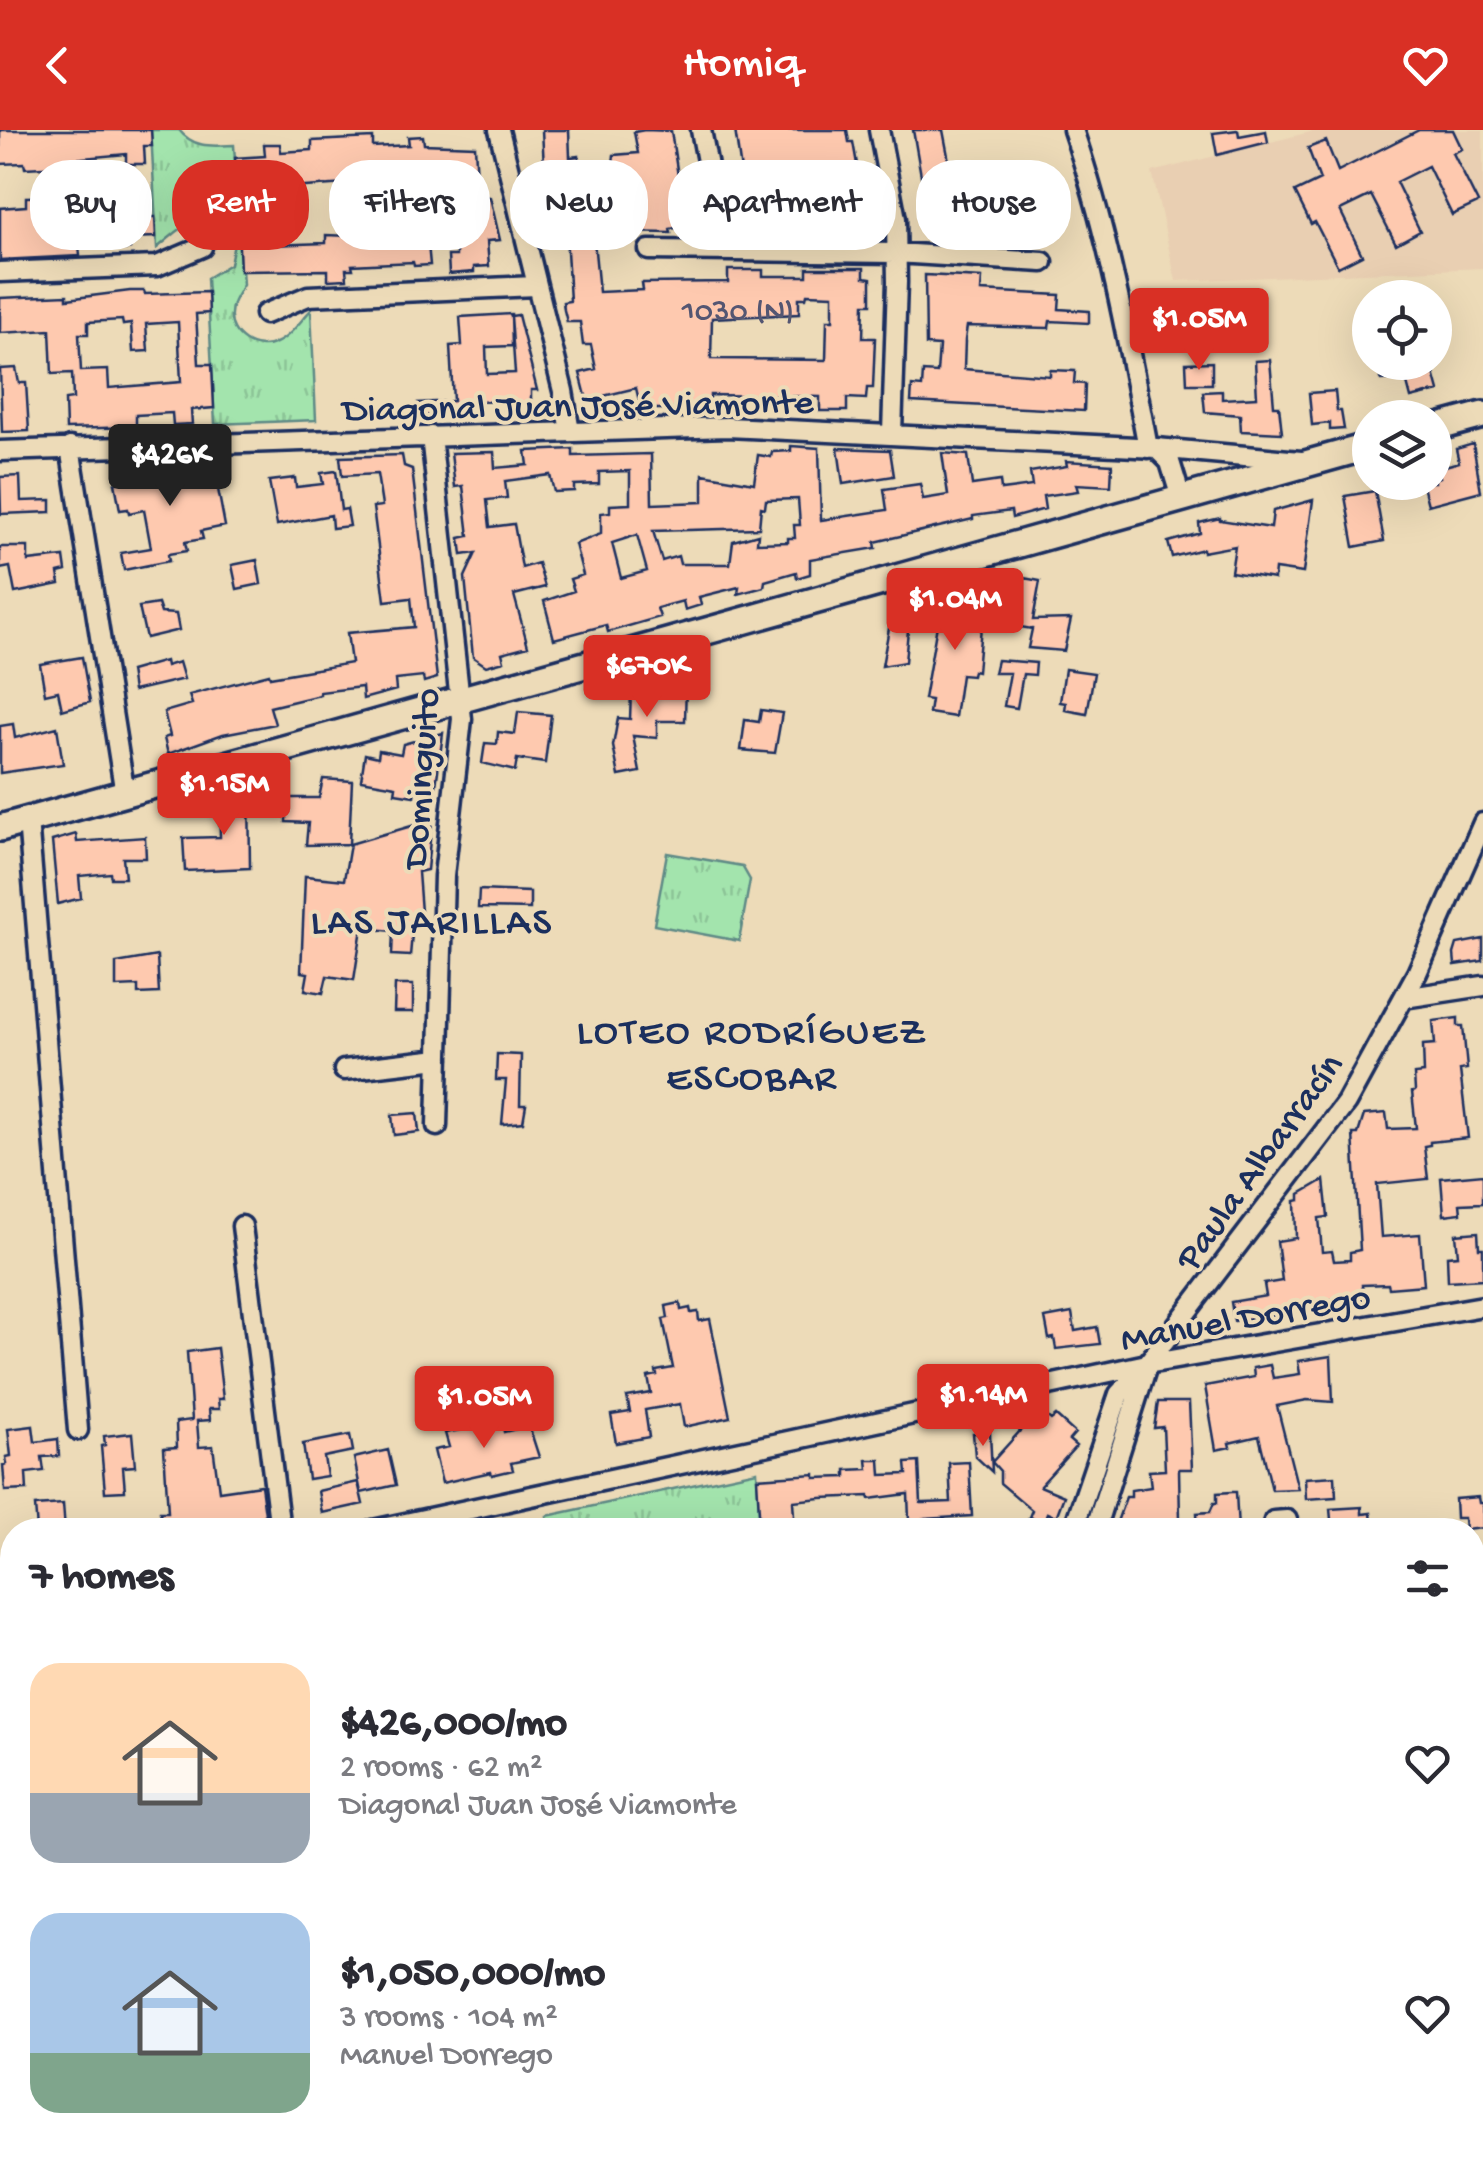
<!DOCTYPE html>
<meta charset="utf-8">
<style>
:root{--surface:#fff;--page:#f2f2f3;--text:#2b2b33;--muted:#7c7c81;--accent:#d93025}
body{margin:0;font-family:"Gochi Hand",sans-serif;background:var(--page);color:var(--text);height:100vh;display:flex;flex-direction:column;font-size:38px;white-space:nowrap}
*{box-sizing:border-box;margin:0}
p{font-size:32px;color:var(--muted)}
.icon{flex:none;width:55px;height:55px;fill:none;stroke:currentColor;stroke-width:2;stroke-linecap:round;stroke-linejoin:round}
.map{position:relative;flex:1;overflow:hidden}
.side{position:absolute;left:0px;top:1388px;width:1485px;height:642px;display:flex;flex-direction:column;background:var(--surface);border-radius:40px 40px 0 0;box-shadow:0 10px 40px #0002}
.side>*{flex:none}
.guide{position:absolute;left:30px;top:30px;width:1425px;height:90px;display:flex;gap:20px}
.tools{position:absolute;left:1352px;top:150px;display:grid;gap:20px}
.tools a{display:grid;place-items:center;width:100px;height:100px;border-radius:50%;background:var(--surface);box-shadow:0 10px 40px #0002;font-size:50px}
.price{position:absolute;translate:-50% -85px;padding:0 22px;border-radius:10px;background:var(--accent);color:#fff;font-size:32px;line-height:65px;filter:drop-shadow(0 2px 5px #0008)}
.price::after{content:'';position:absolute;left:50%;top:60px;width:30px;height:22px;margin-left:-15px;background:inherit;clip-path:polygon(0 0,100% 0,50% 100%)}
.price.active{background:#222;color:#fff}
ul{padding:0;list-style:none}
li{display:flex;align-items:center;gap:30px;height:250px;padding:0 30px}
li span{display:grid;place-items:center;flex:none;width:280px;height:200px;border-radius:30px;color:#555}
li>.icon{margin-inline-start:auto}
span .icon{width:120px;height:120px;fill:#fffc;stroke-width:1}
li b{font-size:42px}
h2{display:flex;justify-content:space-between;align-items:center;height:120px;padding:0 30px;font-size:42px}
.tag{padding:0 35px;border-radius:40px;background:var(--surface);box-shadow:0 10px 40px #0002;font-size:35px;line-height:90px}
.tag.active{background:var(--accent);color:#fff}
header{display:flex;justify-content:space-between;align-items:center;height:130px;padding:0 30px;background:var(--accent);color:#fff;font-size:45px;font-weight:600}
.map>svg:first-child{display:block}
.built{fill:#e9cfb2}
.park{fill:url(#park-tufts);stroke:#5f8a86;stroke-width:2.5}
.building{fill:#fec9af;stroke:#1b2f5e;stroke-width:2.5;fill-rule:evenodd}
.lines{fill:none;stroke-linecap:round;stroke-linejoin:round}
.street-casing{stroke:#1b2f5e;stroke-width:25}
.secondary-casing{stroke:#1b2f5e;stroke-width:32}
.street{stroke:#eddbb8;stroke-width:18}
.secondary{stroke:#eddbb8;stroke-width:25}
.labels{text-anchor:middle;stroke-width:8;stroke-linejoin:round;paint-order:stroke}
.number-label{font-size:32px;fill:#545672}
.street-label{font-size:38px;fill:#1b2f5e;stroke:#eddbb8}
.neighbourhood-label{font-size:40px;letter-spacing:2.5px;fill:#1b2f5e;stroke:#eddbb8}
</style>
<header><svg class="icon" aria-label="back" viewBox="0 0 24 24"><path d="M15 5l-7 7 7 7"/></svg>Homiq<svg class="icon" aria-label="heart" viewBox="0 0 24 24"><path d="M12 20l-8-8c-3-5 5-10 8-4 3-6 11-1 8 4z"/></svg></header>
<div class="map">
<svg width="1483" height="2029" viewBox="0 0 1483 2029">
<defs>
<pattern id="park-tufts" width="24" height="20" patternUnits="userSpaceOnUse" patternTransform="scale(2.5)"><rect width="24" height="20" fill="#a3e4ad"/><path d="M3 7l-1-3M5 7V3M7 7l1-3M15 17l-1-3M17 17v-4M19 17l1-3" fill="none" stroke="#8cc497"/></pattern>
</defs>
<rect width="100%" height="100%" fill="#eddbb8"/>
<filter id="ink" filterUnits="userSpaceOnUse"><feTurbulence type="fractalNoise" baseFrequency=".01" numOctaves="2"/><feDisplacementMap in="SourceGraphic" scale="20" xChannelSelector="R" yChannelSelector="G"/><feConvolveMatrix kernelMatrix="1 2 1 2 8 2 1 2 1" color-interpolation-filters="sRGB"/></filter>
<g filter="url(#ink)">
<path class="built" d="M1318 0H1483V138L1176 151 1152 42Z
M127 2018H260L257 2029H128Z
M325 2018H522V2029H321Z"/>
<path class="park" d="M151 0H179C194 19 213 16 234 15L243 155C238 164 231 173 231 184 229 206 255 223 276 213 290 207 300 191 311 180L316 290 215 294 207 148 230 134 234 113 223 94C195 79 179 101 157 118Z
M667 723 742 736 750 750 739 811 654 795Z
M757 1341 760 1400H549L547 1386Z
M992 2018H1099V2029H992Z"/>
<path class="building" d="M0 0H151L152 16H144L145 34H126V24L62 30V36L25 38 24 33 0 34Z
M542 0H569L570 27 579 26 580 52 611 50 614 25 638 23 634 2 645 0 671 1 678 46 691 44 696 76 689 77 693 95 670 99 671 103 621 102 615 76 582 77 583 103H587V111H594L599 162 643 160 642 153 728 152V140H763V146H807V138H864V147L871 148V174H864L863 208H875L873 258H867L866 269 847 268V281H820V267L777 266 710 265V279H641L636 258 587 270 580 243 596 239 591 215H583L580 192H567L564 180 563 172 570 171 566 104H557L556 90H542L531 42 544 37ZM807 164 833 165V190H827L826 230 711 229 712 188 799 184V168H806Z
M735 0H847L849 12H853L860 51 870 49 874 72 867 73 869 84 850 88 852 94 827 99V103L801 102 800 97 793 99 790 83 738 91 735 76 744 75 740 55 743 54Z
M913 0H943L949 31 955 30 962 61 1019 51 1022 71 1037 68 1045 94 1016 100 1014 89 931 103Z
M1238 0 1239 6 1266 1 1268 12 1217 25 1213 3Z
M1419 0H1453L1462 19 1453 23 1478 73 1452 85 1428 36 1396 52 1420 101 1396 114 1371 65 1340 80 1362 125 1338 137 1315 92 1311 94 1295 62 1320 50 1308 18 1326 11 1338 41Z
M423 6 424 14 475 16 478 65 490 67 500 110 487 111 489 136 474 137V142L449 144 448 126H456V112H460L458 81H454L452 40 425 42 426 51 408 52V46L374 49 375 60H358V53L279 59 280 82 267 83 269 115 326 113V105L377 107V100L395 99V109L421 108V114H428L430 135 414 136 413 132 352 135 353 139H346L347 149 328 150V140L240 141 235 28 265 26 264 14H280L281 22 312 20V11L373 8V17L409 15 408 7Z
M64 66V81H146L147 87H155L156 107 130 108V119L113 120 112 114 79 115 80 126 0 130V78L26 76V67Z
M925 145 982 148 981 161 1060 165 1059 179 1089 181V193L1050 191 1049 198 967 196 965 210 964 239 1050 246V240L1075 241 1074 253 1085 254 1084 281 911 272 912 256 922 257 923 242 937 243 939 216 926 215Z
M130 161H144L145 164 208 162 209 183 196 184 199 234H212L214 278 191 280 192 294 173 295 172 283 136 285V297L66 299 65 270 73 269 72 243 52 244 50 200 0 203V168L67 165V169ZM122 190 123 195 131 194 133 222 148 221 146 194 178 192 181 252 109 258 108 240 81 241 79 204H88V192Z
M511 184 512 216 486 217 487 244 515 243 511 186 518 185 537 260H531V281L505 282V271L476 272V276L462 277 463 284 419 286 418 273 453 271 450 216 462 215 460 187Z
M1270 230 1274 276H1279L1282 303 1241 301 1240 285 1205 282 1203 262 1222 261V269L1257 267 1255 231Z
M1212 232V254H1187L1186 233Z
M1378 232H1431L1439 261 1411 268 1406 249 1381 250Z
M16 238 19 253H26L29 301 2 302 0 239Z
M1335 261 1337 281H1341L1344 299 1330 300V293L1312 295 1309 263Z
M1473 314 1481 361 1428 375 1422 352H1435V348L1440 347 1438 338 1459 332 1456 319Z
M791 316 819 318 821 390 887 380 884 359 920 354 923 369 948 365 942 323 968 325 972 355 1000 351 1001 360 1032 356 1030 342 1067 336 1066 331 1112 334 1111 356 1076 354 1078 361 1043 366 1045 379 1012 388 1011 381 973 386V389L875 412 876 418 810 429V444L797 448 796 442 765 451 764 457 738 464 739 457 699 467 701 475 685 480 683 471 657 478 660 487 608 502 606 495 554 509 544 471 574 461 570 449 583 445 575 414 601 404V383L610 382V375L630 374V341L599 342V354L574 355V361L554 362 550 345 505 351 507 368 487 370 490 397 514 394 522 438 538 433 545 457 514 465 528 516 502 523 504 531 486 536 473 527 465 447 476 423 462 425 460 408 469 406 463 356 455 357 451 323 494 322 495 338 528 335 526 321 573 319V326L651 324 652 374 703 372V344L754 353 758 325 771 327 772 322 791 321ZM798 369 800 395H794L795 408H788V412L757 413 758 404 733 411 730 434H680L678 426 662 431 653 401 759 398 761 377 765 378 766 370ZM637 405 647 441 621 448 612 413Z
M838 318 890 320 894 346 843 354Z
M402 325 404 336 412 339 437 548 424 552 423 547 395 550 396 560 363 569 362 557 320 562V565L270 577 275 594 223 604 168 624 164 608 170 606 164 582 192 574 189 565 269 544 270 547 351 533 347 503 414 497 411 468 385 471 373 377 382 376 377 344 342 346 340 327Z
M198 332 202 357 217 354 225 396 201 401 203 409 185 412 187 421 168 424 169 431 124 440 121 423 151 418 144 380 129 383 128 379 120 380 115 353 139 351 136 334Z
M336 341 341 380 347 379 350 396 332 398 331 385 277 395 269 351 295 348 296 357 323 354 321 343Z
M20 346 21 371 51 370V382L1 384 0 347Z
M1375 361 1384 411 1354 417 1345 366Z
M1313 370 1303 443 1275 439 1274 449 1231 442 1235 416 1203 422V419L1172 427 1168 412 1200 403 1199 393 1220 388V390L1271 398 1273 381Z
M0 417H28V431L64 427 66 441 58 443 60 454 15 463 10 437 0 439Z
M257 430 261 454 237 459 232 435Z
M1013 446 1040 451 1033 490 1071 489 1064 521 1028 518 1032 499 1004 494Z
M974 449 985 451 977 542 973 541 972 546 961 545 955 587 929 583 931 570 924 569 940 478 970 482Z
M158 474 161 483 176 484 179 500 146 508 139 477Z
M889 498 908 500 905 532 882 536Z
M82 527 90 572 62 580 58 561 45 564 40 534Z
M997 530 1036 533 1035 545 1023 544 1017 578 1004 576 1010 543H994Z
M165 531 166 536 179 532 184 549 133 561 130 541Z
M1065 539 1094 543 1087 584 1065 580 1066 573 1060 572Z
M647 551 686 552 685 591H657V608L633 606 640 642 619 646 613 616 618 588 630 589 631 562H647Z
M761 580 782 583 775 623 741 620 745 590 759 592Z
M518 582 551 585 545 633 517 629 515 641 482 633 485 613 497 614 498 602 515 604Z
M13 594 15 608 57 597 63 634 0 643V596Z
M443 603 436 656 416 652 414 666 395 663 396 656 361 650 365 624 378 627 379 620 401 624 403 614Z
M323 649 352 651 349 714 306 715 308 693 286 692 287 668H319Z
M249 656 250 738 185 741 183 708 220 707 219 665Z
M432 690 427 740 418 742 421 782H414L410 826 392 825 393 801 362 798 354 850 327 846 323 863 305 860 308 843 301 842 305 746 344 750 350 714Z
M76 704 77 712 145 707 146 728H123L125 748H111L110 743 79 746 81 768 58 774 52 711Z
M479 760 530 762V779L478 778Z
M1483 809V831L1455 835 1454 824 1457 814Z
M157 826 159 863 138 864V856L116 857V833Z
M395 855H413V882H394Z
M1458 888V896H1463L1467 939 1460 940 1468 1008 1430 1012V1015L1424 1016 1428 1049 1377 1054 1381 1107 1420 1104 1424 1155 1389 1158 1388 1154 1362 1155 1363 1169 1338 1173 1337 1169 1311 1171 1312 1178 1234 1191 1231 1172 1266 1166 1264 1154 1282 1151 1277 1111 1296 1108 1295 1071 1300 1070V1064L1324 1050 1328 1087 1319 1088 1322 1122 1332 1121 1334 1131 1350 1130V1122L1360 1120 1353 1004H1358L1364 985 1386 983 1388 999 1416 998 1412 962 1415 961 1414 944 1424 943 1423 915 1435 914 1433 891Z
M497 924 521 925 520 975H526L523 992 502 994 506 950H496Z
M417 983 419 1002 394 1005 392 985Z
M1483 1044V1073L1460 1074 1461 1083 1444 1085 1441 1048Z
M1478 1102 1479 1118H1483V1149L1448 1151 1447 1126 1458 1125 1456 1104Z
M680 1173 681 1180 690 1178 691 1183 698 1182 699 1191 710 1189 730 1287 684 1297 680 1274 645 1280 649 1307 616 1313 611 1285 630 1282 627 1267 651 1263 648 1247 657 1245 656 1241 673 1238 663 1189 668 1188 666 1176Z
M1072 1183 1075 1201 1097 1197 1100 1214 1056 1219 1054 1208 1049 1209 1045 1188Z
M217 1218 223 1269H218L219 1279H209L210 1290 197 1291 199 1317 213 1316 219 1361 261 1355 265 1384 258 1389 214 1395 210 1400H162L160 1382H168L164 1318 177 1317 176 1292 192 1290 187 1222Z
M1331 1226 1333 1272 1307 1270 1277 1276 1298 1359 1272 1360 1259 1306 1229 1313 1230 1317 1216 1320 1205 1256 1254 1247 1253 1238 1270 1235 1273 1248 1300 1244 1298 1231Z
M1158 1272H1189L1192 1339H1179L1180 1391H1167V1400H1114L1126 1367H1131V1360L1151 1357 1149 1341 1165 1340 1163 1297 1154 1298Z
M1039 1280 1051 1290 1056 1286 1075 1303 1069 1310 1076 1316 1040 1356 1064 1366 1056 1387 1047 1383 1043 1393 1029 1387 1032 1380 1000 1353V1341L992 1332Z
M502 1292 504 1302 529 1296 539 1327 511 1333 513 1340 492 1345 491 1342 442 1353 434 1320 449 1317 445 1303Z
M33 1296 35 1312 58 1309 59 1326 42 1327 44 1341 26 1343 27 1360 5 1361 3 1335 7 1334 6 1327 11 1326 8 1299Z
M132 1303 135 1336 123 1337 125 1361 105 1362 101 1316 105 1315 104 1306Z
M973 1303H990L992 1342 975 1326Z
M350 1305 353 1321 324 1327 327 1346 308 1349 303 1314Z
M388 1320 396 1355 361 1363 354 1328Z
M867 1330H880L881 1345 907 1344 906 1333 919 1332 921 1373H924L951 1372 949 1333 969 1332 972 1386 909 1390 908 1364 870 1369 869 1366 821 1368 793 1371 795 1400H760L757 1348 815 1344V1348L846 1347V1340L868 1339Z
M1335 1346 1336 1367 1306 1369 1305 1348Z
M358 1352 363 1374 322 1383 318 1361Z
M1232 1362H1236L1238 1400H1198L1197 1383 1210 1382 1214 1373H1217V1363Z
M1478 1367 1479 1373H1483V1398L1465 1400 1464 1388H1456L1455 1369Z
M63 1374 65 1400H37L35 1376Z
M1362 1377V1384L1371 1383 1373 1400H1332L1330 1379Z"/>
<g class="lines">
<g class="street-casing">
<path id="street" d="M499 0 563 261 570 302
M701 0 724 120
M879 0 896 89 897 152 892 303
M1073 0C1108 103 1128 211 1148 318
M649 120 896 123 1043 132
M0 142 157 136 202 117
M265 184 308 166 535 156
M431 306 462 589 444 746 437 996
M70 317 125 664
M1156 318 1170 332 1181 368
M0 321 727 297 1156 318 1301 331
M28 690 78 1300
M1404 868 1483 856
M344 940 439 929
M242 1096 280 1400
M373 1400 1147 1234 1483 1176
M1073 1400 1119 1264 1147 1234 1346 973 1417 843 1483 693
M1095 1400 1146 1239
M1271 1400 1274 1391 1287 1390 1289 1400
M0 1481 12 1478
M1472 1485H1483
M0 1593 12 1590
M1472 1652H1483
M0 1792 12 1791
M0 1957 12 1956
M106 2018 107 2029
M1255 2018V2029
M278 2029 280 2018
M301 2029 304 2018
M1347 2029 1483 2022"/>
</g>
<g class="secondary-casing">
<path id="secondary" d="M1435 298 1483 285
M0 698 1370 316"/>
</g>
<use href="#street" class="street"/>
<use href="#secondary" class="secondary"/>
</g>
</g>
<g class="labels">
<g class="number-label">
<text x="738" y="189">1030 (N)</text>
</g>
<g class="street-label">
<text transform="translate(578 273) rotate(-1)" y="13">Diagonal Juan José Viamonte</text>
<text transform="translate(418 648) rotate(-86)" y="13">Dominguito</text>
<text transform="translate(1257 1030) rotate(-54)" y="13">Paula Albarracín</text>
<text transform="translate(1245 1185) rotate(-10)" y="13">Manuel Dorrego</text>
</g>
<g class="neighbourhood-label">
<text x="432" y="802">LAS JARILLAS</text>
<text x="752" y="912">LOTEO RODRÍGUEZ<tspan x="752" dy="46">ESCOBAR</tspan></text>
</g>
</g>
</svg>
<div class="tools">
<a><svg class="icon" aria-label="locate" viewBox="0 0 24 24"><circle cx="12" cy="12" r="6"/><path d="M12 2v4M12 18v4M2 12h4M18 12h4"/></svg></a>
<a><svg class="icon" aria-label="layers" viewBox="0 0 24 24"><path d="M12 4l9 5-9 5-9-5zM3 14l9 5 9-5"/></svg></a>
</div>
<b class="price" style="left:1199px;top:243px">$1.05M</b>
<b class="price active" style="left:170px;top:379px">$426K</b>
<b class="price" style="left:955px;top:523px">$1.04M</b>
<b class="price" style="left:647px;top:590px">$670K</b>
<b class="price" style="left:224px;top:708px">$1.15M</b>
<b class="price" style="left:983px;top:1319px">$1.14M</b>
<b class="price" style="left:484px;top:1321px">$1.05M</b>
<div class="guide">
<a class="tag">Buy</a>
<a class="tag active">Rent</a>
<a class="tag">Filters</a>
<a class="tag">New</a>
<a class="tag">Apartment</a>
<a class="tag">House</a>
</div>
<section class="side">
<h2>7 homes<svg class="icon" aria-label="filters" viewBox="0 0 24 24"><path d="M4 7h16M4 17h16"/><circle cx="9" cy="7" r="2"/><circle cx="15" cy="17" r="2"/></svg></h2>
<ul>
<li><span style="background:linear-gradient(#ffd9b3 65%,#9aa5b1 0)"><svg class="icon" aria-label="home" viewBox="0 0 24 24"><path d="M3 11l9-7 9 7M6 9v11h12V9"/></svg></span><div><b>$426,000/mo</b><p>2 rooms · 62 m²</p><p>Diagonal Juan José Viamonte</p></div><svg class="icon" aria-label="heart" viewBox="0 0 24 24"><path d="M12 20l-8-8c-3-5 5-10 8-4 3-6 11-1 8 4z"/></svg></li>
<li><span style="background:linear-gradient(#a9c7e8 70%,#7fa58c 0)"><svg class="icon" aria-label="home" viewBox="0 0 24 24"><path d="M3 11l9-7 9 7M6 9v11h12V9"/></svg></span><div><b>$1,050,000/mo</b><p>3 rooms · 104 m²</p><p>Manuel Dorrego</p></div><svg class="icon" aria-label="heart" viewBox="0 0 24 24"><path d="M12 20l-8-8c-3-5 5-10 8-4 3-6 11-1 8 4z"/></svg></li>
</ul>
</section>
</div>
